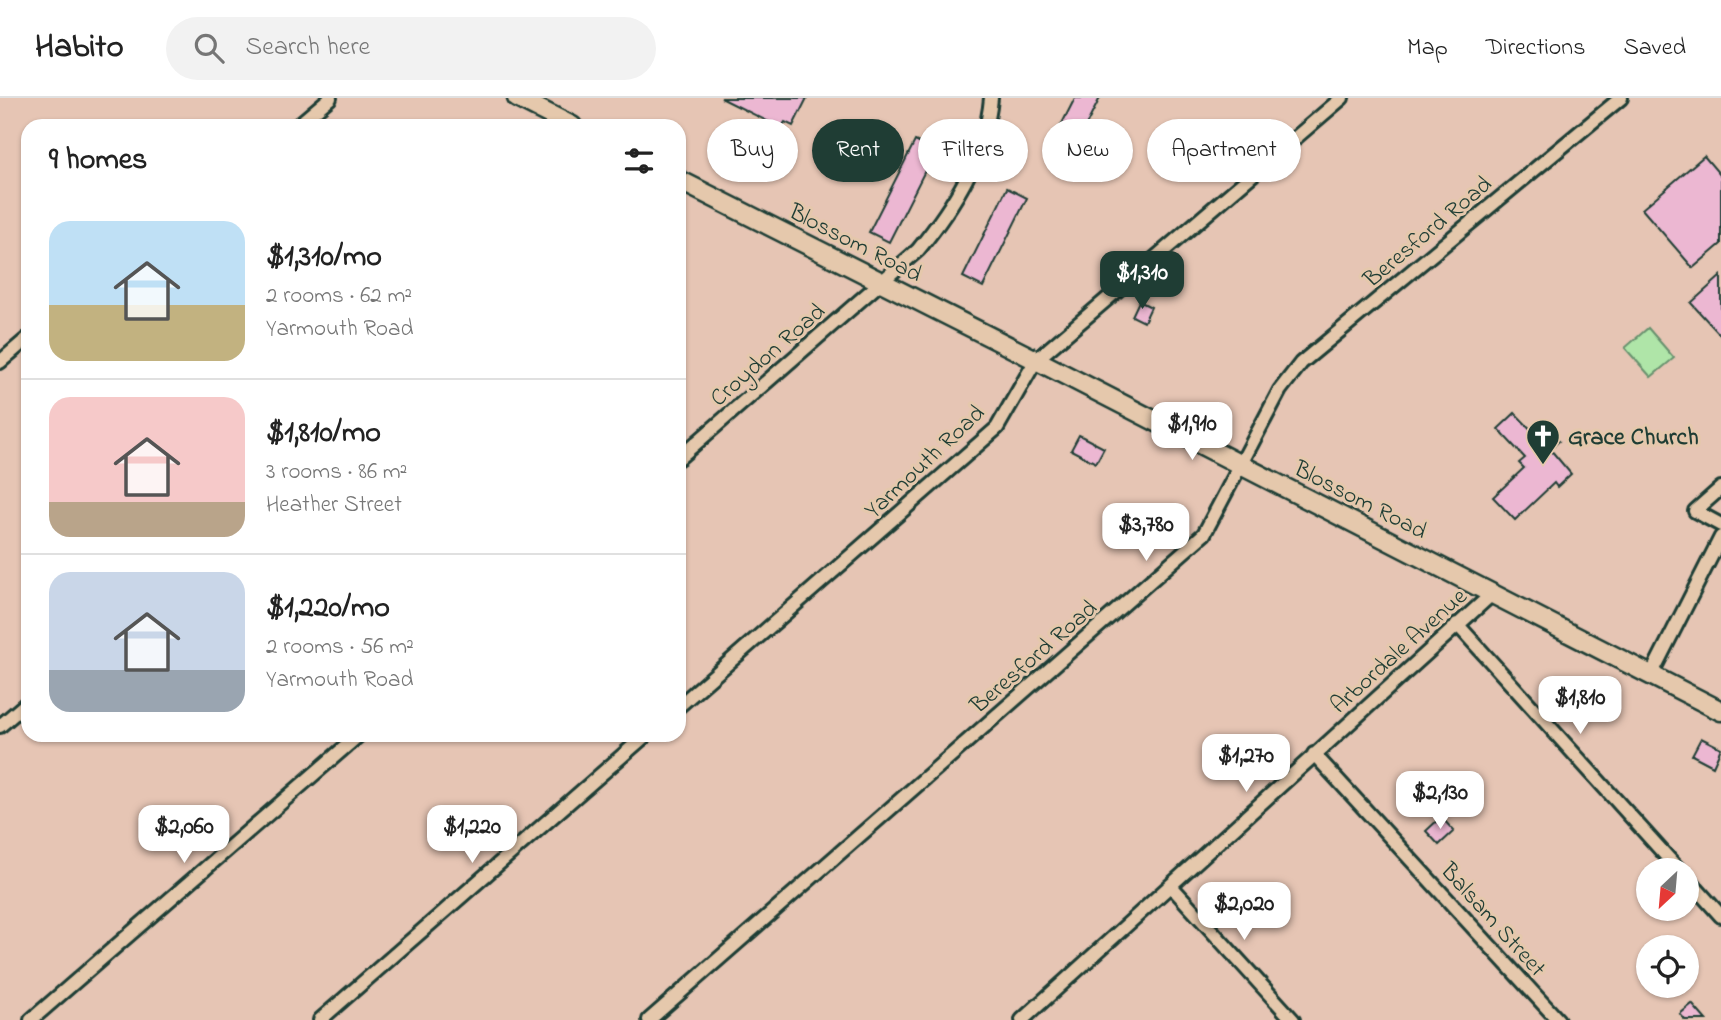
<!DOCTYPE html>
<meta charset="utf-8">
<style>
:root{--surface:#fff;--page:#f2f2f2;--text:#222;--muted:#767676;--line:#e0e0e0;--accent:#1f3d34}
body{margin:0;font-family:"Indie Flower",sans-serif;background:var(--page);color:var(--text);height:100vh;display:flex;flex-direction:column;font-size:26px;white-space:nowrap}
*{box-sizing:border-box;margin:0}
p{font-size:23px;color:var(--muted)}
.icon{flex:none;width:38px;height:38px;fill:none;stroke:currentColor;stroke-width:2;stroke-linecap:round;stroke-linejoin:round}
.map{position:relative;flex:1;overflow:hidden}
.drawer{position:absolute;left:21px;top:21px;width:665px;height:623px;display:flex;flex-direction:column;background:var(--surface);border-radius:21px;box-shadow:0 2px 5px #0004}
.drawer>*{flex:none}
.hud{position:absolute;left:707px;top:21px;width:665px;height:63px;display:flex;gap:14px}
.needle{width:46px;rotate:206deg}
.controls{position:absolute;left:1636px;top:760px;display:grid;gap:14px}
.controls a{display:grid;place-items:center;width:63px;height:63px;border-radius:50%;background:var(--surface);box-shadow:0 2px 5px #0004;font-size:35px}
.price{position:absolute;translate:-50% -60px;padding:0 16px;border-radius:14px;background:#fff;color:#222;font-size:23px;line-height:46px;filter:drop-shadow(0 2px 4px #0008)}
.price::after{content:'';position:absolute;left:50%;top:42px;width:21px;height:16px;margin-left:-10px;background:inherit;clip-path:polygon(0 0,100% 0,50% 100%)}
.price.selected{background:var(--accent);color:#fff}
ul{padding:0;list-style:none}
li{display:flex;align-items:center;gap:21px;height:175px;padding:0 28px}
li+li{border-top:2px solid var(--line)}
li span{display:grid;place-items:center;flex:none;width:196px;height:140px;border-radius:21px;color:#555}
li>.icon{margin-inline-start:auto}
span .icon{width:84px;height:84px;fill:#fffc;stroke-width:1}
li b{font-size:30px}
h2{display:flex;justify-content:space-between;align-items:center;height:84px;padding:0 28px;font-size:30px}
.tag{padding:0 24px;border-radius:32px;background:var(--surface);box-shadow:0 2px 5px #0004;font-size:24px;line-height:63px}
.tag.selected{background:var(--accent);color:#fff}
header{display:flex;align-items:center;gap:42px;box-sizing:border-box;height:98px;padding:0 35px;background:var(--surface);border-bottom:2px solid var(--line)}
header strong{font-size:33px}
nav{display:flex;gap:38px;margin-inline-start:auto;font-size:24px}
.search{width:490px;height:63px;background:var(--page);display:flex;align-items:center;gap:18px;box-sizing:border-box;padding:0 24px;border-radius:38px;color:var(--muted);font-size:26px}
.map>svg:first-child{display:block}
.green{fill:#afe5a8;stroke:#67916e;stroke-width:2}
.building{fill:#ecb7d2;stroke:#1f3d34;stroke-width:2}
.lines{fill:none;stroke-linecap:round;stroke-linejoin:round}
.street-casing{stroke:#1f3d34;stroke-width:18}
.secondary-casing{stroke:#1f3d34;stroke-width:23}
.street{stroke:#e5c8ac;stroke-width:12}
.secondary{stroke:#e5c8ac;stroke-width:18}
.labels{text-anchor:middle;stroke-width:6;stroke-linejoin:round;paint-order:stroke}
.street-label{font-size:24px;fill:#1f3d34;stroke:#e5c8ac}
.poi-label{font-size:24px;font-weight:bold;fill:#1f3d34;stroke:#e5c8ac;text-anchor:start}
</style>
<header>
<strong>Habito</strong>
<div class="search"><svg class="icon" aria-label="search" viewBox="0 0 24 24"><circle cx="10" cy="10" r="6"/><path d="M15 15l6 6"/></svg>Search here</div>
<nav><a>Map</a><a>Directions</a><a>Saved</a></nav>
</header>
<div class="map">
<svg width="1721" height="922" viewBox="0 0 1721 922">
<rect width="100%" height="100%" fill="#e6c5b4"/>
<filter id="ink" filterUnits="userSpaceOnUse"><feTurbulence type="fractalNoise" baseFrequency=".0143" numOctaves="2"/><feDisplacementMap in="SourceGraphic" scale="14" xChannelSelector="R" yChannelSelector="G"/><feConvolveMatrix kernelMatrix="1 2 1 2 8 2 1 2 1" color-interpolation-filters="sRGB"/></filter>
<g filter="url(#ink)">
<path class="green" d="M1648 230 1674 260 1651 279 1625 250Z"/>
<path class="building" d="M721 0H807L793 28 785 24 781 30Z
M1075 0H1100L1069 61 1049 51Z
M915 43 935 53 889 144 869 134Z
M1704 58 1721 78V146L1693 170 1642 111Z
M1007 90 1027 100 983 189 963 179Z
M1721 178V238L1691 205Z
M1139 203 1151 209 1144 224 1132 218Z
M1515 315 1541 342 1550 334 1559 343 1550 351 1571 376 1557 389 1554 385 1515 422 1493 399 1524 370 1519 365 1525 360 1498 331Z
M1079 337 1104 350 1096 365 1071 352Z
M1701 640 1721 650 1713 668 1692 657Z
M1441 719 1454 733 1439 747 1426 733Z
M1692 906 1706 922H1685L1680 916Z"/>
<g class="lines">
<g class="street-casing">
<path id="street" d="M297 28 330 0
M0 264 28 240
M679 360 918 152C953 109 986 58 991 0
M1721 390 1695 413 1721 427
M1457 526 1679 772
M1651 577 1721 439
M679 608 997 330 1036 262 1342 0
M0 628 28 604
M1314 656 1558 922
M1687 780 1721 818
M1171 788 1293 922
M31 922 359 637
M320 922 646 637
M649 922 1204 436 1280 292 1301 265 1621 0
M1022 922 1492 496"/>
</g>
<g class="secondary-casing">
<path id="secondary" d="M517 0 572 28
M679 82 1036 262 1721 613"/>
</g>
<use href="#street" class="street"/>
<use href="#secondary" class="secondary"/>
</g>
</g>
<defs>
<g id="church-pin" transform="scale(1.75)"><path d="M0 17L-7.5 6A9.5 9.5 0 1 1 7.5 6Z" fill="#1f3d34" stroke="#e5c8ac"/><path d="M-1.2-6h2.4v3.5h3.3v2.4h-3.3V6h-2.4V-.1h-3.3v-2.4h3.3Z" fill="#fff"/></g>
</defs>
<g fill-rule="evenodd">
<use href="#church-pin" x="1543" y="338"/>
</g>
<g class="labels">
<g class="street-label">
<text transform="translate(1427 133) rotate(-40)" y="8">Beresford Road</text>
<text transform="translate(856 144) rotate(27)" y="8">Blossom Road</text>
<text transform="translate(767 256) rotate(-41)" y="8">Croydon Road</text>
<text transform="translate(924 363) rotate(-43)" y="8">Yarmouth Road</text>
<text transform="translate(1361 401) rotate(27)" y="8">Blossom Road</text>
<text transform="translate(1398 552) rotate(-42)" y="8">Arbordale Avenue</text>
<text transform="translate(1033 558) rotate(-41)" y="8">Beresford Road</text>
<text transform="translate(1494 821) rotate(48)" y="8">Balsam Street</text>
</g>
<g class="poi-label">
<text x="1568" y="346">Grace Church</text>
</g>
</g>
</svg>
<div class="controls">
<a><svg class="needle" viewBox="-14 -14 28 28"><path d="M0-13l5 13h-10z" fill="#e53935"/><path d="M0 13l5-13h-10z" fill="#767676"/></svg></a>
<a><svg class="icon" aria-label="locate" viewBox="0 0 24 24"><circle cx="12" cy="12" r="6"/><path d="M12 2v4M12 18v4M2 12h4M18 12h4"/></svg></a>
</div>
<b class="price selected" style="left:1142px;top:213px">$1,310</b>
<b class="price" style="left:1192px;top:364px">$1,910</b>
<b class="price" style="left:1146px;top:465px">$3,780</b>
<b class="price" style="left:1580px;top:638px">$1,810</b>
<b class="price" style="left:1246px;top:696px">$1,270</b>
<b class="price" style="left:1440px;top:733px">$2,130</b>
<b class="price" style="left:184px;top:767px">$2,060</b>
<b class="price" style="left:472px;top:767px">$1,220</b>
<b class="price" style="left:1244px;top:844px">$2,020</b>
<div class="hud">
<a class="tag">Buy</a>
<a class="tag selected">Rent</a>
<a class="tag">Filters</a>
<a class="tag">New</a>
<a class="tag">Apartment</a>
</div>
<section class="drawer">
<h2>9 homes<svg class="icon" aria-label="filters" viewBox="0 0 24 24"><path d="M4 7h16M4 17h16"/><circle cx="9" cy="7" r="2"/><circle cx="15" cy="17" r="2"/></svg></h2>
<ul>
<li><span style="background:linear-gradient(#bfe0f5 60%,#c2b280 0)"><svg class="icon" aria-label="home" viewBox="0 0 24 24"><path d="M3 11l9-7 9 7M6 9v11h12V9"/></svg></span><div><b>$1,310/mo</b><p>2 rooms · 62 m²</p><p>Yarmouth Road</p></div></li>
<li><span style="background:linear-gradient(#f6c9c9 75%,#b9a48a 0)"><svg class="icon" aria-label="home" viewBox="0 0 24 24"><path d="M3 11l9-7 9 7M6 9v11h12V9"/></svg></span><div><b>$1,810/mo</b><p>3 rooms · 86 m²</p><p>Heather Street</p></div></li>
<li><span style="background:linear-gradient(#c9d6e8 70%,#9aa5b1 0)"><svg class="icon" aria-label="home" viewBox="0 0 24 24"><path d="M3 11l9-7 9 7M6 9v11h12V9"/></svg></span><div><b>$1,220/mo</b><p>2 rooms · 56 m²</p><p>Yarmouth Road</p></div></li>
</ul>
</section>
</div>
